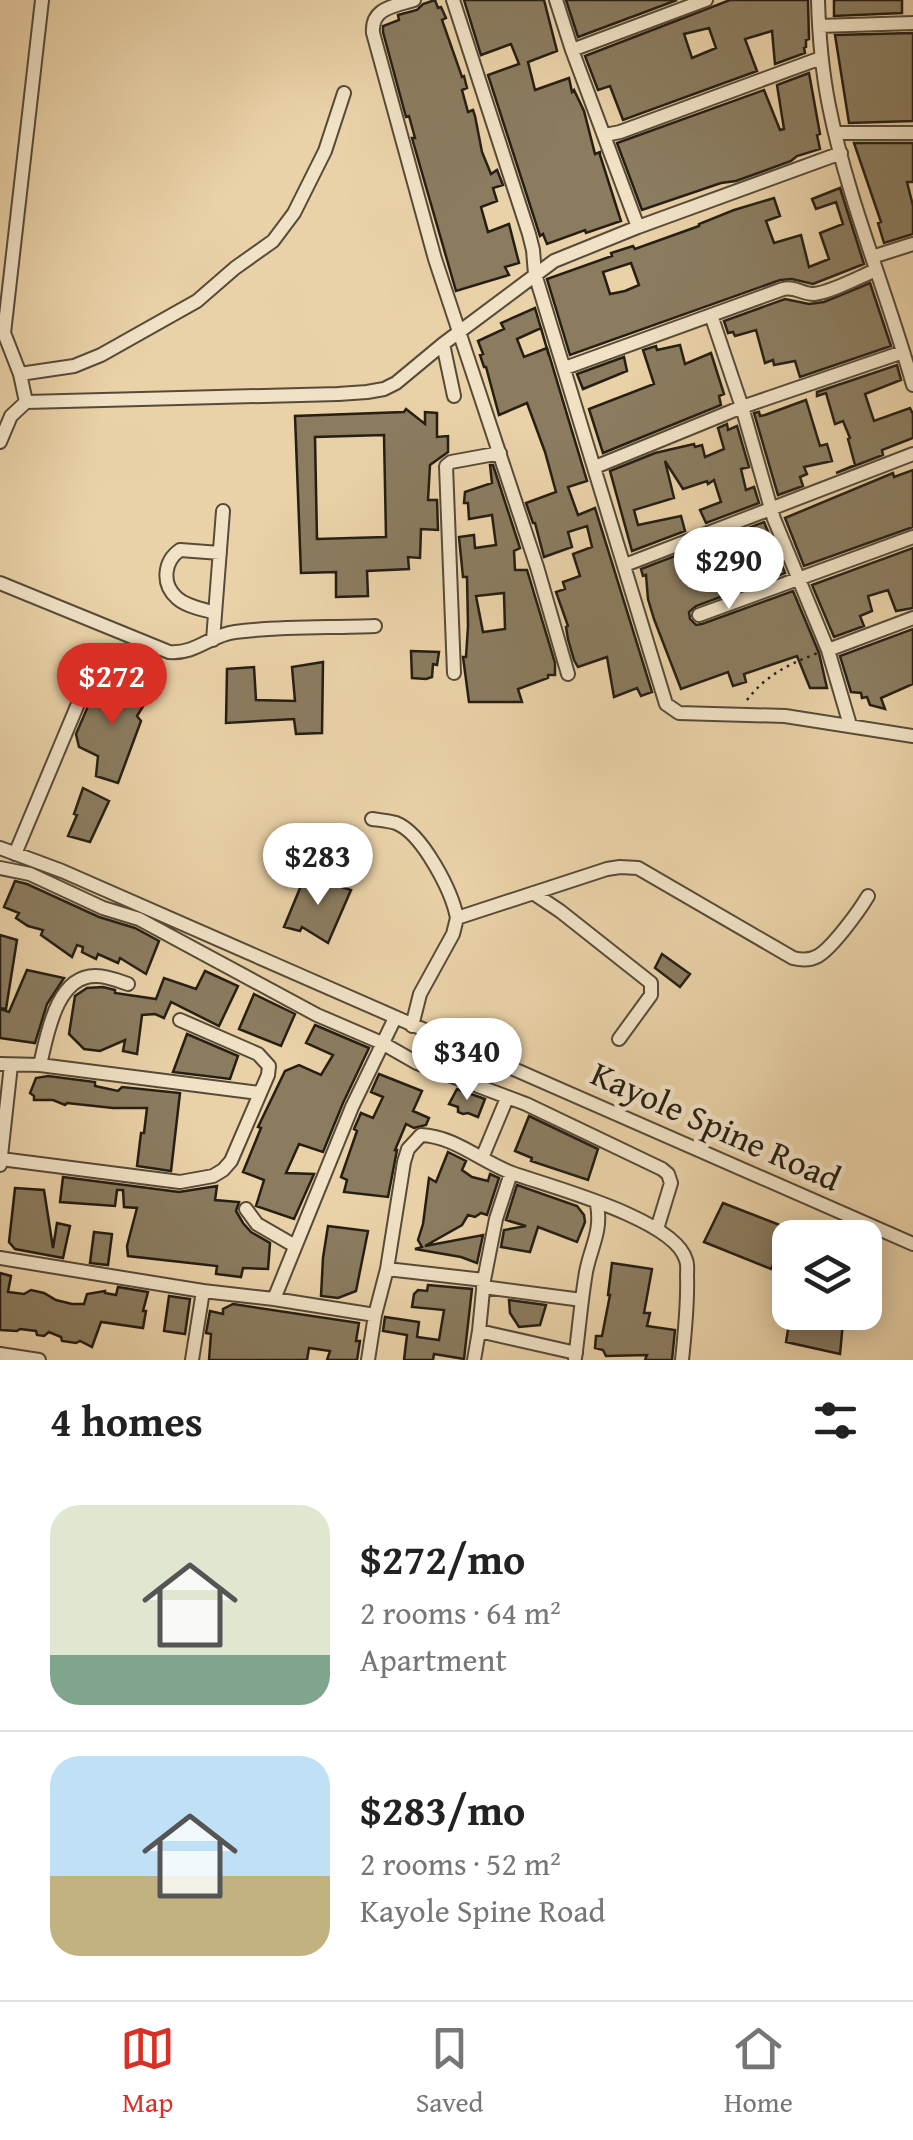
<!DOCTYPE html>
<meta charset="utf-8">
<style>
:root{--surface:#fff;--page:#f6f6f6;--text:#222;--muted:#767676;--line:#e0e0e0;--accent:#d93025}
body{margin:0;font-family:"Gentium Book Plus",serif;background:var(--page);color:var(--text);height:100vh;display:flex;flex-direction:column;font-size:38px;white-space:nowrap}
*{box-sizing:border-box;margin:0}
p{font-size:32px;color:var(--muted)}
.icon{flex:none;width:55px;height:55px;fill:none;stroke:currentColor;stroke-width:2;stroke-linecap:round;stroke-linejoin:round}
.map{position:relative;height:1360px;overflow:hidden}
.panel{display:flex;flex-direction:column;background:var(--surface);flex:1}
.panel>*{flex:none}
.buttons{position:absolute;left:772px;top:1220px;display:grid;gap:20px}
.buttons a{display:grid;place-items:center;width:110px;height:110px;border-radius:20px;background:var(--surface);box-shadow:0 5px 25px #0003;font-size:50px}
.price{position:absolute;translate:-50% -85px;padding:0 22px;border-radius:35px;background:#fff;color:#222;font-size:32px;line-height:65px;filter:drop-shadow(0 2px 5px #0008)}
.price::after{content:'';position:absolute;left:50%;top:60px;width:30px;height:22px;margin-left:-15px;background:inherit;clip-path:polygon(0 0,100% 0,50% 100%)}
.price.current{background:var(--accent);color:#fff}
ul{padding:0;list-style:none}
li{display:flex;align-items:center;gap:30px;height:250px;padding:0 50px}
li+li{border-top:2px solid var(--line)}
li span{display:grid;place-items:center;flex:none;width:280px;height:200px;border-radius:30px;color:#555}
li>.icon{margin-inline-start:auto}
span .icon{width:120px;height:120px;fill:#fffc;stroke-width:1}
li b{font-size:42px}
h2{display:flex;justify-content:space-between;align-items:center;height:120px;padding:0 50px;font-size:42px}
.tab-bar{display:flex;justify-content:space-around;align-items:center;height:140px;border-top:2px solid var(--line);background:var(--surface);font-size:28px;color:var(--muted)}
.tab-bar a{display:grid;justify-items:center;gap:5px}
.tab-bar .current{color:var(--accent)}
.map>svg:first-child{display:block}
.building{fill:#8b7c60;stroke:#251e13;stroke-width:2.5;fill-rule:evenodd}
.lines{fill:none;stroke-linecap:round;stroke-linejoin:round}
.minor-casing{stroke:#564b38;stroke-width:16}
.path{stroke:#251e13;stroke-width:2.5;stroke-dasharray:2.5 5;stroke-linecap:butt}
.minor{stroke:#f1e2c6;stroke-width:12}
.labels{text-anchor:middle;stroke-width:9;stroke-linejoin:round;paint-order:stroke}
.street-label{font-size:35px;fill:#251e13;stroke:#f1e2c6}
</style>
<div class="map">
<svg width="913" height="1360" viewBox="0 0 913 1360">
<rect width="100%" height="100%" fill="#ead2a8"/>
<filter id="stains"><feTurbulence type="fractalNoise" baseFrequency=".002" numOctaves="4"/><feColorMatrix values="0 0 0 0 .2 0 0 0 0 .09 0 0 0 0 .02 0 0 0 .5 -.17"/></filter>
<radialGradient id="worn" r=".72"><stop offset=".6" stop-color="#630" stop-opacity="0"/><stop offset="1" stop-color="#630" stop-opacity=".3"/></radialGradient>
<path class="building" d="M435 0 438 8 441 7 446 18 442 20 462 77 464 76 467 88 462 90 468 112 473 110 475 116 482 152 491 174 497 170 503 185 493 188 497 201 481 207 488 232 509 224 519 263 505 267 509 275 456 291 412 138H415L409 116 406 117 383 32V26L399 20 398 15 417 10 423 4Z
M464 0H544L557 51 528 62 535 90 569 78 572 92 574 90 584 111 595 154 600 152V155L621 221 586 233 585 230 547 244 543 234 540 236 488 75 519 64 511 44 481 55Z
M566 0H677L578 37Z
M730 0H808L809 39 806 40V47L804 48 805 53 775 64 772 31 745 39 757 71 623 120 610 86 598 90 585 56ZM709 28 716 48 692 58 684 34Z
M834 0H902V13L834 16Z
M913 33V121L849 123 835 35Z
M809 73 820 134 817 135 820 149 797 156 791 161 736 181 721 183 642 210 617 143 764 90 780 130 784 129 777 85Z
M854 143H913V182H907L913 206V234L884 243 878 223 881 222Z
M840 188 864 264 813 284 792 279 780 280 570 355 547 279 612 256 611 253 633 246 635 249 699 226V224L734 210 774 198 780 216 766 221 774 243 801 235 809 267 829 259 820 233 843 224 836 202 816 209 812 199ZM631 263 639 285 625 291 610 294 603 272Z
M870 283 891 346 800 377 795 361 774 365 773 360 765 363 756 330 735 336 733 332 728 333 724 321 785 299 809 304 824 302Z
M535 308 549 356 541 328 517 339 524 357 547 348 587 481 568 487 578 515 595 508 652 692 641 696 637 688 614 697 607 657 578 667 574 660 568 639 566 627 568 626 556 592 565 589 563 582 580 576 573 554 592 547 587 526 568 532 572 547 544 557 535 523H533L526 503 556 492 545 452 527 403 499 415 486 367H484L480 355 483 354 478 341 504 329 501 323Z
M680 345 685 364 711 353 724 394 719 396 721 405 603 453 589 409 654 384 643 350 656 346 657 350Z
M624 357 627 371 583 389 577 374Z
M897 365 901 380 865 394 874 421 910 408 913 414V438L882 450 883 455 836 473 855 465 848 439 850 438 843 421 835 424 826 393 817 396V392Z
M806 400 820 446 827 444 832 461 804 467 807 474 800 477 803 486 778 495 754 413 759 412 760 416 765 415Z
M406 409 425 424V412L437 413V437L448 436V452L430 465 428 500H437L438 530 421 529 420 558 408 557 409 569 367 571 368 596 336 597V572L301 573 295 416 404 412ZM384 435 386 537 317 539 315 437Z
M727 424 728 430 737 426 749 467 741 469 746 490 754 487 759 503 706 523 700 510 721 502 714 480 708 484 707 481 683 489 665 461 674 498 634 510 638 525 681 516 685 531 632 551 610 471 655 453 694 444 695 447 702 445 705 457 724 449 718 428Z
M490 465H493L520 548 514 551 515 570H527L555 663V675H548V678L518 689 522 702H469L463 657H466L468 626 467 577H463L459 537 474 535 475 548 496 545 492 515 469 519 468 503H464L465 492 492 483ZM504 593 505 629 483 632 476 596Z
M913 470V527L804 566 785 518 893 473 894 477Z
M764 522 785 573 696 606 689 612 690 619 696 625 702 624 793 591 819 653 827 688H810L797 656 744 674 746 682 733 686 728 672 681 689 654 619 648 599 646 575 643 576 641 569Z
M913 548V608L896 611 888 590 868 596 872 611 860 616 864 626 834 637 812 585Z
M913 629V684L881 698 885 709 870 705 867 697 862 698 861 693 851 692 840 656Z
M411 651 439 652 437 665 433 664 432 677 426 679 412 678Z
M323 662 322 733 296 734 294 719 226 723 227 669 254 667 256 700 295 701 292 667Z
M118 681 152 692 137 716 141 721 118 783 96 776 98 756 79 747 76 734 95 690 110 696Z
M83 788 109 801 90 842 68 836 77 815 74 814Z
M305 876 351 890 328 943 302 927 300 931 284 927Z
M15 881 27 884 99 917 135 928 159 941 146 974 120 958 118 963 98 954 96 959 82 952 83 947 77 945 72 957 41 935 43 930 28 926 16 918 19 913 4 907Z
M0 935 17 940 6 1009 0 1008Z
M662 954 690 974 680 987 655 968Z
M27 970 64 978 47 1004 35 1043 0 1038V1009L9 1012Z
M205 971 238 986 219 1026 171 1002 164 1018 155 1014 142 1015 137 1054 123 1051 125 1040 100 1051 84 1049 69 1034 75 996 87 988 103 987 115 990V993L156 999 164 978 196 989Z
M254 994 295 1014 281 1046 239 1029Z
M315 1025 369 1048 343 1103 323 1152 299 1144 286 1173 314 1174 294 1219 256 1206 264 1180 243 1172 261 1128 258 1127 285 1071 299 1065 321 1075 333 1055 306 1043Z
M187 1034 238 1056 230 1079 173 1072Z
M379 1074 422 1091 413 1111 429 1118 426 1125 414 1128 406 1124 395 1150H397L388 1197 344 1192 347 1180 341 1177 357 1131 354 1129 361 1113 373 1118 383 1097 371 1092Z
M48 1076 95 1082V1086L118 1091 122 1087 180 1093 171 1171 137 1166 141 1133H144L147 1108H113L67 1103 65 1105 53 1100H34V1096L30 1093 36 1078Z
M457 1089 485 1099 478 1117 468 1113 463 1114 458 1112V1107L449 1104Z
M529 1116 598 1149 588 1180 531 1161 532 1158 515 1151Z
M448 1152 466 1161 462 1170 472 1177 488 1181 490 1174 499 1178 487 1215 481 1213 475 1217 468 1215 462 1225 425 1246 483 1235 477 1263 461 1257 415 1249 422 1247 418 1240 423 1224 429 1178 436 1182Z
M63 1177 179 1192 217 1186 215 1200 239 1202 236 1211 243 1223 251 1232 270 1243 268 1269 243 1268 241 1277 216 1274 217 1266 128 1256 127 1246 137 1208 124 1207 123 1190H117L115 1206 60 1202Z
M517 1185 577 1206 584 1215 585 1222 577 1242 538 1227 530 1252 501 1247 504 1230 526 1226 506 1220Z
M15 1188 44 1190 53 1248 57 1223 70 1226 63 1258 15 1249 9 1242Z
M723 1203 790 1229 771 1269 704 1242Z
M328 1226 368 1231 356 1291 338 1298 321 1296 323 1258Z
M94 1232 112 1234 108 1265 90 1263Z
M612 1263 652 1269 644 1313H650L647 1326 675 1330 672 1360H645L647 1355 606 1356 603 1350 595 1348 596 1336H602L610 1295H608Z
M0 1273 11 1276 8 1292 24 1294 31 1290 44 1293 56 1300 72 1304H84L87 1294 105 1291V1293L116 1295 118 1287 148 1292 143 1311H146L143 1328 101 1322 92 1347 80 1341 76 1343 62 1341 61 1337 49 1332 44 1336 37 1335 36 1331 20 1329 17 1331 0 1330Z
M428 1285 472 1289 464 1359 434 1354 433 1360H404L407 1335 383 1331 385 1317 419 1322 417 1337 439 1340 444 1310 412 1307 414 1294 418 1290 427 1291Z
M169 1296 190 1299 185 1334 164 1331Z
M509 1300 546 1305 540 1325 519 1327 510 1313Z
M233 1304 359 1323 356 1341H360L357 1360H327L330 1351 309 1348 307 1360H209L211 1334 206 1333 210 1311 223 1314V1309Z
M791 1312H844L840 1354 786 1342Z"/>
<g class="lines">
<g class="minor-casing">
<path id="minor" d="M414 0C394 6 371 8 373 33L435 259 537 567 568 674
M453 0 529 234 533 250 535 274 666 704 679 713 785 716 913 736
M556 0 572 50 638 227
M818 0C819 36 822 71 829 106 848 201 887 292 913 385
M819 26 913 23
M572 50 706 0
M836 133H913
M605 135 620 132 821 58
M872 257 913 244
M711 315 742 407 774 519 828 650 850 725
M0 330 4 333 20 374 26 402
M4 333 42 0
M443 344 454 396
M565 368 783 289C795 286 802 294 814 294 832 292 859 277 876 270
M20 374 74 366 101 355 197 301 235 268 273 241 294 213 325 151 344 93
M0 442 11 416 26 402 338 394 367 392 384 389 396 383 443 344 554 261 638 227 841 153
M595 467 742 407 903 352
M625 565 913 454
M0 583 169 652C197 654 210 635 235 632 279 626 330 628 375 626
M215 613C203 609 187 607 177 598 161 584 164 561 180 550L220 553
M699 615 913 537
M213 640 223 511
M828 650 913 618
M454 673 446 466 451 462 500 453
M372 819C379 820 389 821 396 823 422 833 452 891 457 918
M0 848 62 871 913 1244
M15 854 93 668
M0 868 30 874 103 908 139 919 317 1015 382 1043 417 1063 526 1104 662 1169 668 1174 671 1183 657 1229
M533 893 560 911 651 983V995L619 1039
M412 1026 420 994 453 934 457 918 607 869 620 867 638 868 793 958C801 960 811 960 818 956 833 947 859 911 868 896
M0 1064 40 1065 259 1093
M40 1065C47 1036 56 974 97 976 107 976 119 981 128 984
M482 1158 507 1098
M1 1159 180 1182 213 1176 223 1170 231 1161 268 1075 269 1066 258 1054 180 1020
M0 1165 11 1065
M246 1209 257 1224 295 1246
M0 1258 203 1291 192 1360
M387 1269 484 1280 479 1331 576 1353
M484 1280 496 1219 511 1173
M483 1287 582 1300
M203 1291 274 1299 375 1315
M274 1299 352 1107 395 1018
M0 1354 39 1360
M575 1358C579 1330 581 1301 586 1272 591 1246 602 1232 597 1204
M368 1360 375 1315 387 1269 404 1162 408 1149 421 1135C454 1136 482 1162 512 1173 551 1187 675 1219 686 1260 688 1265 687 1271 687 1276 688 1304 685 1332 682 1360
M474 1360 479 1331"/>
</g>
<path class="path" d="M747 700C766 675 789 664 818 653"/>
<use href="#minor" class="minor"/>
</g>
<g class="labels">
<g class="street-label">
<text transform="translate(716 1126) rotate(24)" y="12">Kayole Spine Road</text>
</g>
</g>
<rect width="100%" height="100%" filter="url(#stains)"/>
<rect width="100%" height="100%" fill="url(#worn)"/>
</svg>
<div class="buttons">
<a><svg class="icon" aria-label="layers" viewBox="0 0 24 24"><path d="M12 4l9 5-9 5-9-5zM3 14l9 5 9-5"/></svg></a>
</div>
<b class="price" style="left:729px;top:612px">$290</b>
<b class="price current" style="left:112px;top:728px">$272</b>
<b class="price" style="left:318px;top:908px">$283</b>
<b class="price" style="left:467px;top:1103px">$340</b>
</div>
<section class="panel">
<h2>4 homes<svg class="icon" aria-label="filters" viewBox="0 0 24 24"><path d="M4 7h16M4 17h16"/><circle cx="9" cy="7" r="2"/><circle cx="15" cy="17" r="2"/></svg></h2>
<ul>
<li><span style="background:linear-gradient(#dfe7d0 75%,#7fa58c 0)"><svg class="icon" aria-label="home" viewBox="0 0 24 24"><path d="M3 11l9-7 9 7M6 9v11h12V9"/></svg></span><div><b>$272/mo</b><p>2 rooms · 64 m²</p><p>Apartment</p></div></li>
<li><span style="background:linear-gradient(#bfe0f5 60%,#c2b280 0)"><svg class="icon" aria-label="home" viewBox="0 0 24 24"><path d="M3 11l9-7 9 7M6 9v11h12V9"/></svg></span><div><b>$283/mo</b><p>2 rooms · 52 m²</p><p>Kayole Spine Road</p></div></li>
</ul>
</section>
<nav class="tab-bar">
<a class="current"><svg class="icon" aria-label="map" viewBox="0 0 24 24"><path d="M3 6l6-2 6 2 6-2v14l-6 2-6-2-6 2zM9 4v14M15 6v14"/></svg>Map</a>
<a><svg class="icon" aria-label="saved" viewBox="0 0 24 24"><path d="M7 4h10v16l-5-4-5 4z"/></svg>Saved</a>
<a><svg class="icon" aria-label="home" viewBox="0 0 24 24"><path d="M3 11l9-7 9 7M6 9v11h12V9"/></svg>Home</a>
</nav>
